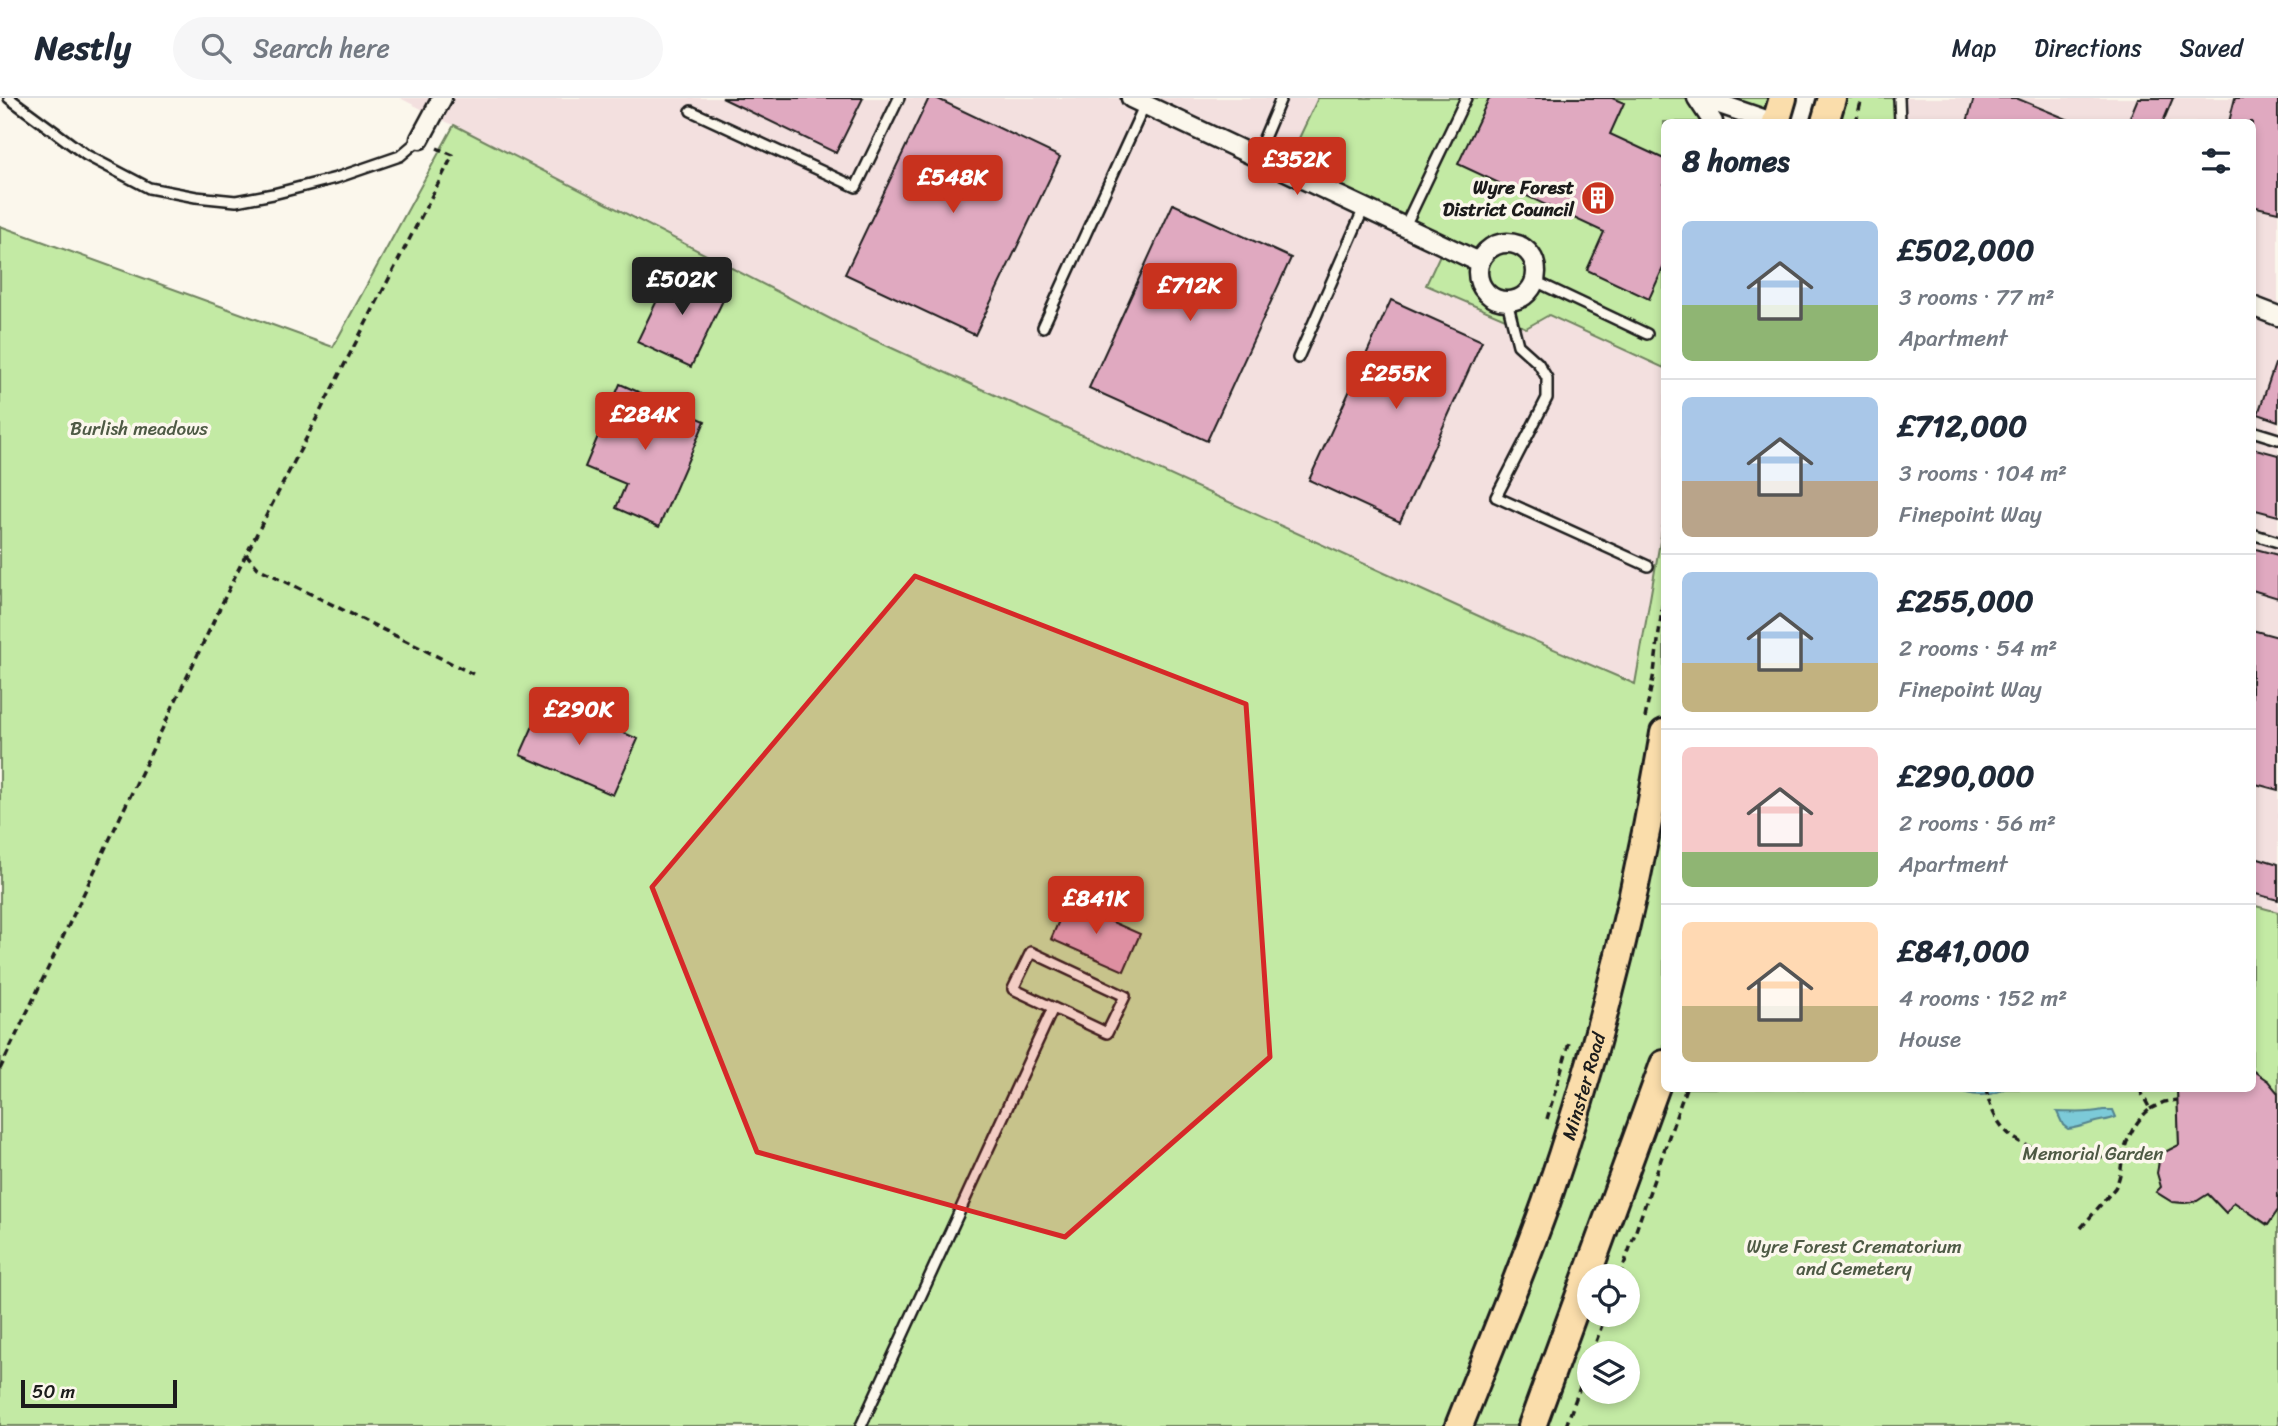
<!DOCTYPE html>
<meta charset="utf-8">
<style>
:root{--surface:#fff;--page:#f6f6f7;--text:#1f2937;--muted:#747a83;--line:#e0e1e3;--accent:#c8321e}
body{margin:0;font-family:Sriracha,sans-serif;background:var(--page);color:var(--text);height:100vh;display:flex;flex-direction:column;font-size:26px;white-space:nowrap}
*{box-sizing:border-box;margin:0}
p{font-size:23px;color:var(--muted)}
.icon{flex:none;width:38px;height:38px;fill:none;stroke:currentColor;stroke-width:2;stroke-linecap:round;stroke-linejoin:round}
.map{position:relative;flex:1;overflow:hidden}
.details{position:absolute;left:1661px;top:21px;width:595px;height:973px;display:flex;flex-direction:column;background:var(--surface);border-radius:10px;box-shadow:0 4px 10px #0003}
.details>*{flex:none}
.tools{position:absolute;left:1577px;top:1166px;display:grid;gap:14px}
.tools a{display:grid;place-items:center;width:63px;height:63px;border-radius:50%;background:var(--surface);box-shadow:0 4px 10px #0003;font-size:35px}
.scale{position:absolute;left:21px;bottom:18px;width:156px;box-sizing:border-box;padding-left:7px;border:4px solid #1c1c1c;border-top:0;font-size:19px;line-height:24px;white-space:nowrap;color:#1c1c1c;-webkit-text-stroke:5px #fbf7ec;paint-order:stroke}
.price{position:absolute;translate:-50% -60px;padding:0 16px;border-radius:7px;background:var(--accent);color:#fff;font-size:23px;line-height:46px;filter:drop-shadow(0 2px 4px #0008)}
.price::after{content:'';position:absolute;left:50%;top:42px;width:21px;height:16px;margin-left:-10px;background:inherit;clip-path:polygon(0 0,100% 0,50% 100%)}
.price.active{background:#222;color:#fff}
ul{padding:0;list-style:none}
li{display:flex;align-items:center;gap:21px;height:175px;padding:0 21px}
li+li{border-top:2px solid var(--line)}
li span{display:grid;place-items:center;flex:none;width:196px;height:140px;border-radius:10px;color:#555}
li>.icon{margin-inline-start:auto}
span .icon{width:84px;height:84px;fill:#fffc;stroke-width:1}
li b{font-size:30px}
h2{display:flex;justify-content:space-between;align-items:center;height:84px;padding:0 21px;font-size:30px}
header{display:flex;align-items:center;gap:42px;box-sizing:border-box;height:98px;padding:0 35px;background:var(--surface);border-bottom:2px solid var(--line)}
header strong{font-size:33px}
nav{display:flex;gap:38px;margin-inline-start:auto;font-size:24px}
.search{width:490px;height:63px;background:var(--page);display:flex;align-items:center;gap:18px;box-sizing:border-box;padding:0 24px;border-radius:38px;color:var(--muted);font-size:26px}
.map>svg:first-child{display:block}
.built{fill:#f3e0df}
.green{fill:#c3eaa4;stroke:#708360;stroke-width:2;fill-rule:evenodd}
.water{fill:#7bcad8;stroke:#55848d;stroke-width:2}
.building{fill:#e0a9c0;stroke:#1c1c1c;stroke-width:2}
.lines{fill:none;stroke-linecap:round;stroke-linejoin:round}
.lane-casing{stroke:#1c1c1c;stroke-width:14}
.street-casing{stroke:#1c1c1c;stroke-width:23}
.primary-casing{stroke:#1c1c1c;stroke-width:32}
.path{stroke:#1c1c1c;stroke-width:3.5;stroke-dasharray:7 5;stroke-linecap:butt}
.lane{stroke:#fbf7ec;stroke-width:9}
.street{stroke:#fbf7ec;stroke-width:18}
.primary{stroke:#faddab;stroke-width:26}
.marked{fill:#d62828;fill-opacity:0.2;stroke:#d62828;stroke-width:5;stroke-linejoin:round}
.labels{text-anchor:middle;stroke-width:7;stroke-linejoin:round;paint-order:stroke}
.poi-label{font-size:19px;font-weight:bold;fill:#1c1c1c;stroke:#fbf7ec;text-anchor:end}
.park-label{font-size:19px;fill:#4e5a45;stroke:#fbf7ec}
.street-label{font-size:19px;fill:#1c1c1c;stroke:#fbf7ec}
</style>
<header>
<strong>Nestly</strong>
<div class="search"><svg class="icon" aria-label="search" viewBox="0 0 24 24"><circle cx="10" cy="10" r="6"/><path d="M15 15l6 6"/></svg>Search here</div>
<nav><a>Map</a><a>Directions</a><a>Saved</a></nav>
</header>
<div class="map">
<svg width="2278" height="1328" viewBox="0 0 2278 1328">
<rect width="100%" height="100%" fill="#fbf7ec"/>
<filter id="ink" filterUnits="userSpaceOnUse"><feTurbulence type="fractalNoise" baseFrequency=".0143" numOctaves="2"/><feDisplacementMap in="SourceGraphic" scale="14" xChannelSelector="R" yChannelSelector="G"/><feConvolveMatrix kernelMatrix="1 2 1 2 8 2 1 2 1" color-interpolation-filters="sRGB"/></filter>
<g filter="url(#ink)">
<path class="built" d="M400 0H1318L1285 72 1444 147 1426 186 1548 217 1664 270V421L1636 587 1505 530 848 230Z
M1899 0H2278V814L2252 807V24H1900Z"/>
<path class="green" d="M1318 0H1697L1713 24H1664V270L1549 217 1526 230 1426 187 1444 148 1284 72Z
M1702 0H1783L1776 24Z
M1832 0H1899L1900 24H1825Z
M454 27 848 230 1505 530 1635 586 1664 421V990L2177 991 2179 1048C2157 1054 2154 1068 2162 1087L2157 1094C2172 1107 2192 1110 2207 1095L2226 1115 2234 1104 2267 1127 2278 1112V1328H0V128L333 249ZM1589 1178H1628V1216H1589ZM1589 1255H1628V1293H1589Z
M2252 807 2278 814V995L2252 972Z"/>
<path class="water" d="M1957 991H2004C1991 999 1970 999 1957 991Z
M2103 1012H2113L2116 1019C2108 1023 2100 1022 2092 1025 2083 1028 2077 1030 2068 1031L2063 1027 2057 1014C2073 1014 2087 1016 2103 1012Z"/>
<path class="building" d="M722 0H863L836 55Z
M929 0H936L1060 59 975 237 845 176Z
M1489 0H1612L1624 5 1610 36 1664 61V168L1649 201 1587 172 1604 134 1458 66Z
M1974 0H2016L2074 24H1967Z
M2138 0H2173L2163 24H2128Z
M2235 0H2278V114L2252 108V24H2229Z
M1173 106 1291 160 1207 343 1089 290Z
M673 169 727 194 691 269 637 244Z
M1391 202 1482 243 1400 424 1309 382Z
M2275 266H2278V323L2258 316Z
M620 286 705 323 659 429 616 410 626 386 585 369Z
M2252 350 2278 357V418L2252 411Z
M2252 450 2278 457V500L2252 492Z
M2252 532 2278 539V692L2252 685Z
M545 601 638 641 613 697 520 657Z
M2252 758 2278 766V802L2252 795Z
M1067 804 1140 836 1124 873 1051 841Z
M2252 972 2268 983 2278 995V1112L2268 1127 2234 1104 2226 1115 2208 1096 2197 1103 2185 1105 2172 1104 2156 1094 2161 1089 2157 1075 2159 1064 2165 1054 2179 1047 2177 990H2252Z"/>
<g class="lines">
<g class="lane-casing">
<path id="lane" d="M9 0 86 57 149 90 196 99 236 103 273 96 336 80 400 58 420 41
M1899 0 1900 24
M691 13 856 89 899 0
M1256 59 1281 0
M1405 128 1466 0
M1535 183 1647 236
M1507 203 1518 247 1538 265 1547 280V300L1496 399 1648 468
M1043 229 1145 6
M1298 260 1364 110
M2252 333 2278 341
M2252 436 2278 444
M1031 854 1125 898 1107 935 1013 891Z
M861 1328 1053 910"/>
</g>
<g class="street-casing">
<path id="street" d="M1131 0 1479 164
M1697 0 1713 24
M1702 0 1772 24
M420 41 442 0
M1478 174a29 29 0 1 1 58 0a29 29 0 1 1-58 0Z
M2252 208 2278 218"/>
</g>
<g class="primary-casing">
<g id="primary">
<path d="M1776 24 1783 0"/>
<path d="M1825 24 1832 0"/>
<path id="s1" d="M1459 1328C1488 1254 1519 1180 1546 1105 1599 952 1638 794 1664 635"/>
<path d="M1532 1328 1664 966"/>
</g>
</g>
<path class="path" d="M1856 24 1862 0
M246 456 258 470 473 576
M1645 620 1654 575 1664 495
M0 971 238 472 453 57 437 50
M1986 990C1999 1064 2064 1056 2122 1061
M2150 1011 2164 1004 2177 1002
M1547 1021 1569 945
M2081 1130 2115 1090C2120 1081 2121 1072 2122 1062 2125 1043 2135 1023 2150 1011L2139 990
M1620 1178 1686 990
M1592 1255 1606 1216
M1566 1328 1589 1264"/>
<use href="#lane" class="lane"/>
<use href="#street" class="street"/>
<use href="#primary" class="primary"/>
</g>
</g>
<path class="marked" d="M915 478 1246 606 1270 959 1065 1139 757 1054 652 789Z"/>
<defs>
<g id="building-disc" transform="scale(1.75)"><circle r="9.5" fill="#c8321e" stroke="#fbf7ec"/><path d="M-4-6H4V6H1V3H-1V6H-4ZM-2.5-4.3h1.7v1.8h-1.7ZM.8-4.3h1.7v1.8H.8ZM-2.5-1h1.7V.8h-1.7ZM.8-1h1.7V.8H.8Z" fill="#fff"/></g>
</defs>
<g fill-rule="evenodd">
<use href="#building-disc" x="1598" y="100"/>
</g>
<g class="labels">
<g class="poi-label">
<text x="1574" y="96">Wyre Forest<tspan x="1574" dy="22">District Council</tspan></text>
</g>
<g class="park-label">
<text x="139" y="337">Burlish meadows</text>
<text x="2093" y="1062">Memorial Garden</text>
<text x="1854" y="1155">Wyre Forest Crematorium<tspan x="1854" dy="22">and Cemetery</tspan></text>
</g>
<g class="street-label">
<text dy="7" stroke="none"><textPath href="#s1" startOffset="362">Minster Road</textPath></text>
</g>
</g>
</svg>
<div class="tools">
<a><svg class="icon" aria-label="locate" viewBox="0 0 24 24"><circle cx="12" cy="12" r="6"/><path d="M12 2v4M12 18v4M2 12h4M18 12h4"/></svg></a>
<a><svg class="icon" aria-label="layers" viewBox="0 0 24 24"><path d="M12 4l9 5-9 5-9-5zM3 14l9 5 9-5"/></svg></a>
</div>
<div class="scale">50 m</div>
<b class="price" style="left:1297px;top:99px">£352K</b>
<b class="price" style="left:953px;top:117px">£548K</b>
<b class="price active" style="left:682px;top:219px">£502K</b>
<b class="price" style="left:1190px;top:225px">£712K</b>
<b class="price" style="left:1396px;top:313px">£255K</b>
<b class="price" style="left:645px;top:354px">£284K</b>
<b class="price" style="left:579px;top:649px">£290K</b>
<b class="price" style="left:1096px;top:838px">£841K</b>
<section class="details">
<h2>8 homes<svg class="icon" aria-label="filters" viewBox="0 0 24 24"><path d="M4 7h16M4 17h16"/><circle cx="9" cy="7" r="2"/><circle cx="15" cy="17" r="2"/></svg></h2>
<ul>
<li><span style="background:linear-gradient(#a9c7e8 60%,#8fb573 0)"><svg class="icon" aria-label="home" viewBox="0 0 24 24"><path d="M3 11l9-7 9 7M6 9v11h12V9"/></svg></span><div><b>£502,000</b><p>3 rooms · 77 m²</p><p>Apartment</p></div></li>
<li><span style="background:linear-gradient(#a9c7e8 60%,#b9a48a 0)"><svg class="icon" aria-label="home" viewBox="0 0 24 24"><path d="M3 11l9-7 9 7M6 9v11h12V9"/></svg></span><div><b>£712,000</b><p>3 rooms · 104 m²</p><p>Finepoint Way</p></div></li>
<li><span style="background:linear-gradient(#a9c7e8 65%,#c2b280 0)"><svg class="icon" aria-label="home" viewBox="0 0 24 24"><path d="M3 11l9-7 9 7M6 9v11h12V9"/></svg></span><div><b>£255,000</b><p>2 rooms · 54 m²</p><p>Finepoint Way</p></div></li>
<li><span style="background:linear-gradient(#f6c9c9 75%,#8fb573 0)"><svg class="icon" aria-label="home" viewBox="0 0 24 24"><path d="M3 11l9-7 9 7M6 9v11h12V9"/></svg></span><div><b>£290,000</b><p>2 rooms · 56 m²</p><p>Apartment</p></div></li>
<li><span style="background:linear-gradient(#ffd9b3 60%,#c2b280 0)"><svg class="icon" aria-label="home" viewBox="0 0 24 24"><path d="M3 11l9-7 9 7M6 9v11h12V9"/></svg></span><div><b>£841,000</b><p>4 rooms · 152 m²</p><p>House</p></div></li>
</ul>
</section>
</div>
